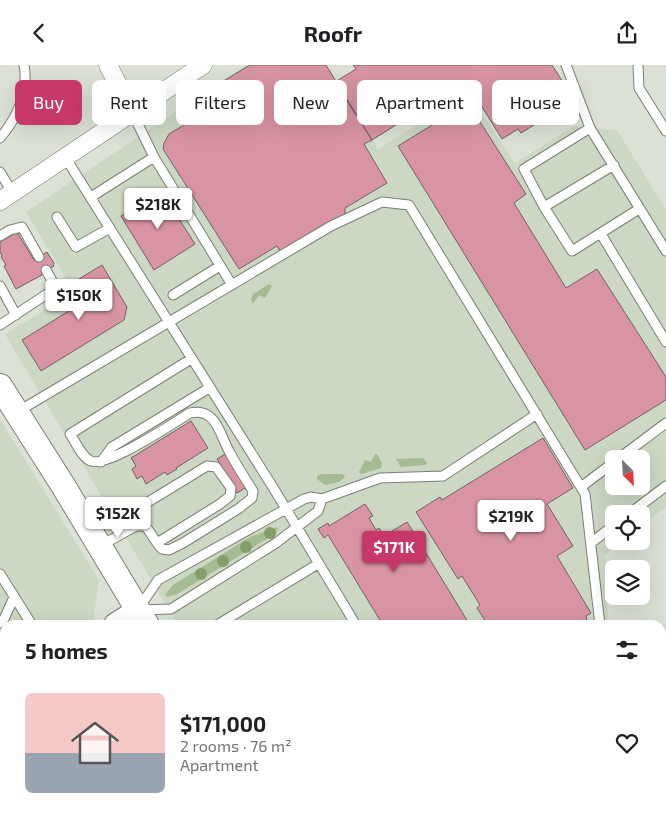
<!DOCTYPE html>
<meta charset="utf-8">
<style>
:root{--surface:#fff;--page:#f2f2f2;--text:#202124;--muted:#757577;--accent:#c53867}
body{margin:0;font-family:"Exo 2",sans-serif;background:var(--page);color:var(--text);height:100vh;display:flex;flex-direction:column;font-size:19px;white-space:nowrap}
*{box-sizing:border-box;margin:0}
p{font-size:16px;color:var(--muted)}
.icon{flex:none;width:28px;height:28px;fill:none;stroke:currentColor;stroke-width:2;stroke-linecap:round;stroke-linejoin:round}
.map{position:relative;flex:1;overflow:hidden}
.details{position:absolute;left:0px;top:555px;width:666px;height:195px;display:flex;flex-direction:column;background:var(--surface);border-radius:15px 15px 0 0;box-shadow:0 5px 20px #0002}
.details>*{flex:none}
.banner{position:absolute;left:15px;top:15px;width:636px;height:45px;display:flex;gap:10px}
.needle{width:32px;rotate:156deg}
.buttons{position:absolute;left:605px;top:385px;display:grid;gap:10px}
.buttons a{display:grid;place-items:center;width:45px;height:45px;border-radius:8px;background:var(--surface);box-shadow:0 5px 20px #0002;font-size:25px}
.price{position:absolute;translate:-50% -42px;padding:0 11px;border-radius:5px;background:#fff;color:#222;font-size:16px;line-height:32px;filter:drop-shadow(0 1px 2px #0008)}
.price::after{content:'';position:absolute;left:50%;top:30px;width:15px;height:11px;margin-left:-8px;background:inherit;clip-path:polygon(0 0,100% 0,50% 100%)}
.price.current{background:var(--accent);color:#fff}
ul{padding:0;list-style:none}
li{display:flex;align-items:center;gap:15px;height:125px;padding:0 25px}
li span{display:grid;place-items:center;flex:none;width:140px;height:100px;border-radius:8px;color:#555}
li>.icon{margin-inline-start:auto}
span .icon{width:60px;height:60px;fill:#fffc;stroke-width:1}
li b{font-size:21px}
h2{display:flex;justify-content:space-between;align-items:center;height:60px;padding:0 25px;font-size:21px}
.pill{padding:0 18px;border-radius:8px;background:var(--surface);box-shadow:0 5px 20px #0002;font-size:18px;line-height:45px}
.pill.current{background:var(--accent);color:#fff}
header{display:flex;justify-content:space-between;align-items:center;height:65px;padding:0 25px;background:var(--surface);font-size:22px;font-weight:700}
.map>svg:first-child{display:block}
.built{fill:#ccd8c4;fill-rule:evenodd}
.green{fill:#a4bb93}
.building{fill:#d994a3;stroke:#706164}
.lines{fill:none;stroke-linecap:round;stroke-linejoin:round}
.service-casing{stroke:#798074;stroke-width:11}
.minor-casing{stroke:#798074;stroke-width:19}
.secondary-casing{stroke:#798074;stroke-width:26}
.service{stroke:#fff;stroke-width:9}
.minor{stroke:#fff;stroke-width:18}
.secondary{stroke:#fff;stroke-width:24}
.tree{fill:#859d6a}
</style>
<header><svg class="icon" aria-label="back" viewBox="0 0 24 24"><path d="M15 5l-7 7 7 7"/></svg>Roofr<svg class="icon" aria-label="share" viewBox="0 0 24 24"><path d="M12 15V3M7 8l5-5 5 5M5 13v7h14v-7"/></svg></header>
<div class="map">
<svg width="666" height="750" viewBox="0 0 666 750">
<rect width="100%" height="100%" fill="#dbe2d5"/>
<path class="built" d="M246 0H326L378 84 468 28 515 98 574 61 617 65 666 145V442L641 461V449H614V476H622L605 490 608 555 610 560H178L5 269 74 227 26 147ZM614 394H641V421H614Z
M0 354 99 515 93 556 86 560H5V610L0 613Z
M5 653V745H238L241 750H0V656Z
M661 663 666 672V750H293L290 745H661Z"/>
<path class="green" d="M269 219 272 221 265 233 259 230 253 239 251 234 253 229Z
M375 389H377L382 398 381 403 362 409 359 407 365 395 371 397Z
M423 393 427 398 425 400 401 402 396 394Z
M321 409H343L345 412 339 417 325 420 317 414V411Z
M277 462 278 465 275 469 177 529 167 532 165 530 173 520 250 472Z"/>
<path class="building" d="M250 0H326L372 75 364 79 387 118 345 143V149L327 160 326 158 299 175 300 176 281 188 277 181 239 204 163 84 164 78 169 69 206 47 197 32Z
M353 0H552L572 31 553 43 555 47 521 68 518 64 502 74 466 16 372 75 335 17 356 4Z
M468 38 526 129 514 138 566 223 597 204 666 312V335L585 385 398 81Z
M161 126 195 179 154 205 121 151Z
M17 167 34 195 47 187 54 198 53 200 54 201 42 208V210L16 224 4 201 6 200 1 192 2 191 0 187V177Z
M102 200 127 242 124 255 41 306 22 275 85 236 74 217Z
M191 356 208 383 176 403 177 404 167 410 165 407 146 419 142 411 137 414 132 404 136 401 131 393Z
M543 373 573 423 547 439 573 481 557 491 591 548 586 551 588 560H488L477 543 480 540 462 511 458 514 416 447 440 432 442 435Z
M232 385 252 419 237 428 217 394Z
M365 439 373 451 369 453 376 465 379 463 384 471 407 457 470 560H383L328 470 324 473 318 464 328 458 329 461Z
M5 693V738L0 730V697Z
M9 745H40L32 750H13Z
M149 745H203L195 750H148L151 748Z
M449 745H599L602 750H452Z"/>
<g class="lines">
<g class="service-casing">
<path id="service" d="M566 0 590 63 666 186
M638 0 639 23 666 66
M132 47 154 92 232 220
M0 73C17 53 29 27 24 0
M65 92 274 424 356 560
M614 100 544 142 572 186 639 144
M0 107 12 127
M91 132 154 92
M544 142 524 104 590 63
M57 152 76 182 110 163
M601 169 666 277
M0 171 10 165 22 162 39 192
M0 221 16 250
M173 230 220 201
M0 260 56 223 46 205
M17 347 331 161 382 137 409 140 585 429 600 560
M618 394 666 358
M101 397 112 382 209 323
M581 422 614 397
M629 449 666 421
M86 455H108L120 452 135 445 207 401 216 402 231 423 230 431 220 439 157 478 135 445
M157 478 162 484 169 485 183 478 238 444 252 433 253 426C245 413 237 401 230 388 220 371 217 342 190 348 173 358 107 403 91 396 81 392 76 377 70 369L191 294
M591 478 614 460
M100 481 136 461H146
M0 509 32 560
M139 543 158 515 304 434 311 432 322 434 380 413 443 411 537 349
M141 545 171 544 276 478 318 446 322 434
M0 558 4 554 14 532
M217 560 318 499
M661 687 666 696
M60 745 62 750
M115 745 118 750
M306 745 309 750
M432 745 435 750"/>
</g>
<g class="minor-casing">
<path id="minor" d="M108 0 132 47
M0 136 203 0"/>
</g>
<g class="secondary-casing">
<path id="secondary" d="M0 321 64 422 147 560
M116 560 138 546
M0 634 5 631
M262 745 266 750"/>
</g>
<use href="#service" class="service"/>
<use href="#minor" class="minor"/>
<use href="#secondary" class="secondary"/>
</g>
<g class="tree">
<circle cx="270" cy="468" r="6"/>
<circle cx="246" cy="482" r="6"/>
<circle cx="223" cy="496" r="6"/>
<circle cx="201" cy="509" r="6"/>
</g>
</svg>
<div class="buttons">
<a><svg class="needle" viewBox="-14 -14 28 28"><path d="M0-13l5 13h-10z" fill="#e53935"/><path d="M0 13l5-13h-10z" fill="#757577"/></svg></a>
<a><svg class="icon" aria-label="locate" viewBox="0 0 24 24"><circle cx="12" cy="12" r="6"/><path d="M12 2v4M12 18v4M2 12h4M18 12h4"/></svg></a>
<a><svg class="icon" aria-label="layers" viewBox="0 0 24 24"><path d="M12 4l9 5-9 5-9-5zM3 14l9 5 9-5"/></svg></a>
</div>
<b class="price" style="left:158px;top:165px">$218K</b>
<b class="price" style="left:79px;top:256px">$150K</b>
<b class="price" style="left:118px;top:474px">$152K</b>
<b class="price" style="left:511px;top:477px">$219K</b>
<b class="price current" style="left:394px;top:508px">$171K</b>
<div class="banner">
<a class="pill current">Buy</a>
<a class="pill">Rent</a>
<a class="pill">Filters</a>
<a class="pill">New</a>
<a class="pill">Apartment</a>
<a class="pill">House</a>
</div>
<section class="details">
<h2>5 homes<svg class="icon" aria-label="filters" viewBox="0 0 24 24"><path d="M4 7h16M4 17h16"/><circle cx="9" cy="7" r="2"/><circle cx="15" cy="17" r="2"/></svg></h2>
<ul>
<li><span style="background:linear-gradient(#f6c9c9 60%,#9aa5b1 0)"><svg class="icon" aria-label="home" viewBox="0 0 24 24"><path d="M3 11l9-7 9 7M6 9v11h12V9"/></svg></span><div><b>$171,000</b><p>2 rooms · 76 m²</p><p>Apartment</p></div><svg class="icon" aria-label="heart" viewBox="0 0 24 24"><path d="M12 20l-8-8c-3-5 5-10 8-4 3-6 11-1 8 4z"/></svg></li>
</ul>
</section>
</div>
